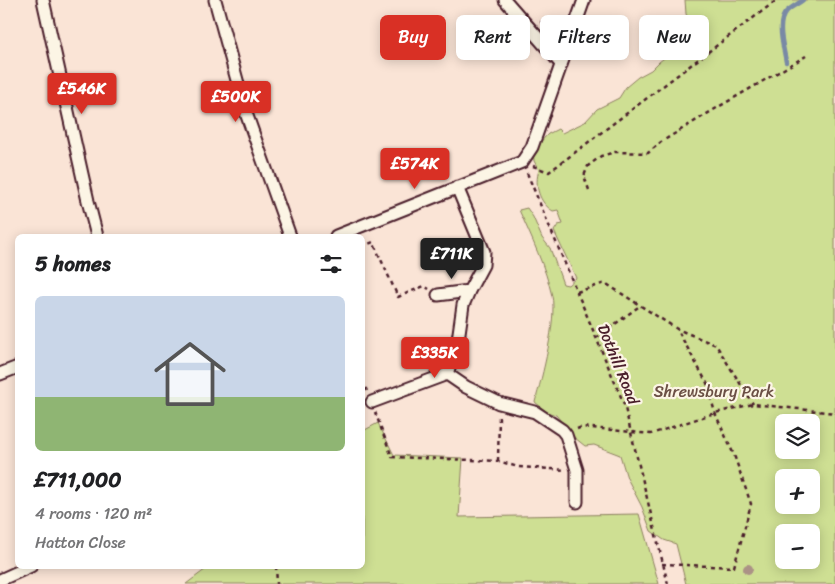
<!DOCTYPE html>
<meta charset="utf-8">
<style>
:root{--surface:#fff;--page:#f2f2f2;--text:#202124;--muted:#757577;--line:#e0e0e0;--accent:#d93025}
body{margin:0;font-family:Sriracha,sans-serif;background:var(--page);color:var(--text);height:100vh;display:flex;flex-direction:column;font-size:19px;white-space:nowrap}
*{box-sizing:border-box;margin:0}
p{font-size:16px;color:var(--muted)}
.icon{flex:none;width:28px;height:28px;fill:none;stroke:currentColor;stroke-width:2;stroke-linecap:round;stroke-linejoin:round}
.map{position:relative;flex:1;overflow:hidden}
.side{position:absolute;left:15px;top:234px;width:350px;height:335px;display:flex;flex-direction:column;background:var(--surface);border-radius:8px;box-shadow:0 2px 12px #0003}
.side>*{flex:none}
.guide{position:absolute;left:380px;top:15px;width:380px;height:45px;display:flex;gap:10px}
.fabs{position:absolute;left:775px;top:414px;display:grid;gap:10px}
.fabs a{display:grid;place-items:center;width:45px;height:45px;border-radius:8px;background:var(--surface);box-shadow:0 2px 12px #0003;font-size:25px}
.price{position:absolute;translate:-50% -42px;padding:0 11px;border-radius:5px;background:var(--accent);color:#fff;font-size:16px;line-height:32px;filter:drop-shadow(0 1px 2px #0008)}
.price::after{content:'';position:absolute;left:50%;top:30px;width:15px;height:11px;margin-left:-8px;background:inherit;clip-path:polygon(0 0,100% 0,50% 100%)}
.price.current{background:#222;color:#fff}
ul{padding:0;list-style:none}
li{display:grid;align-content:center;gap:10px;height:265px;padding:0 20px}
li+li{border-top:1px solid var(--line)}
li span{display:grid;place-items:center;height:155px;border-radius:8px;color:#555}
li>.icon{margin-inline-start:auto}
span .icon{width:90px;height:90px;fill:#fffc;stroke-width:1}
li b{font-size:21px}
h2{display:flex;justify-content:space-between;align-items:center;height:60px;padding:0 20px;font-size:21px}
.pill{padding:0 18px;border-radius:8px;background:var(--surface);box-shadow:0 2px 12px #0003;font-size:18px;line-height:45px}
.pill.current{background:var(--accent);color:#fff}
.map>svg:first-child{display:block}
.green{fill:#cedf93;stroke:#8c7f5f;fill-rule:evenodd}
.lines{fill:none;stroke-linecap:round;stroke-linejoin:round}
.stream{stroke:#7989a5;stroke-width:4.5}
.street-casing{stroke:#4a1f2b;stroke-width:15}
.path{stroke:#4a1f2b;stroke-width:2.5;stroke-dasharray:4 4;stroke-linecap:butt}
.street{stroke:#fcf5e5;stroke-width:11}
.tree{fill:#ab9286}
.labels{text-anchor:middle;stroke-width:4.5;stroke-linejoin:round;paint-order:stroke}
.street-label{font-size:16px;fill:#4a1f2b;stroke:#fcf5e5}
.park-label{font-size:16px;fill:#6b4f45;stroke:#fcf5e5}
</style>
<div class="map">
<svg width="835" height="584" viewBox="0 0 835 584">
<rect width="100%" height="100%" fill="#fae4d6"/>
<filter id="ink" filterUnits="userSpaceOnUse"><feTurbulence type="fractalNoise" baseFrequency=".02" numOctaves="2"/><feDisplacementMap in="SourceGraphic" scale="10" xChannelSelector="R" yChannelSelector="G"/><feConvolveMatrix kernelMatrix="1 2 1 2 8 2 1 2 1" color-interpolation-filters="sRGB"/></filter>
<g filter="url(#ink)">
<path class="green" d="M685 0H835V584H686L676 544 664 540 651 531 642 507 627 478 620 455 594 445 585 446 575 438 556 415 547 412 535 402C542 378 557 319 552 296 546 269 531 236 519 210L527 208 533 217 542 238 550 248 563 284 568 285 576 278 554 231 558 225 563 224 558 210 553 211C539 203 534 185 539 170L534 161 533 150 548 134 558 129 562 133 585 122 597 109 619 98 626 87 638 77 651 70 659 62 672 52 686 44 696 47 699 39 686 14ZM784 422H811V450H784ZM784 478H811V505H784ZM784 532H811V560H784Z
M378 423 394 455 463 458 459 517 639 514 659 584H186L210 566H362L363 431Z"/>
<g class="lines">
<path class="stream" d="M786 62C784 48 775 22 787 11 791 7 798 4 803 0"/>
<g class="street-casing">
<path id="street" d="M43 0 88 201 97 236
M215 0 246 113 290 236
M505 0 561 64
M457 187 484 252 483 265 469 291 463 305 458 340 447 374 466 387 499 403 535 412 562 430 566 435 577 470V502
M336 236 522 162 532 147 584 0
M438 295 469 291
M0 374 18 367
M372 402 447 374
M0 580 31 566"/>
</g>
<path class="path" d="M540 22 564 23
M533 166 549 172 777 0
M527 173 624 404 668 584
M589 190 584 176 588 166 601 156 615 152 648 153 661 142 715 109 806 56
M362 247 373 242 398 297 424 286 429 289
M577 292 605 283 677 329 716 345 753 404
M596 338 641 305
M362 381 367 391
M375 412 392 457 498 461 518 467 565 470
M577 429 582 427 651 434 715 413 753 404 835 413
M498 461 499 415
M662 564 734 567 751 504 734 455 715 413 707 383 677 329
M276 566 277 584"/>
<use href="#street" class="street"/>
</g>
<circle class="tree" cx="748" cy="569" r="5"/>
</g>
<g class="labels">
<g class="street-label">
<text transform="translate(619 364) rotate(68)" y="6">Dothill Road</text>
</g>
<g class="park-label">
<text x="714" y="397">Shrewsbury Park</text>
</g>
</g>
</svg>
<div class="fabs">
<a><svg class="icon" aria-label="layers" viewBox="0 0 24 24"><path d="M12 4l9 5-9 5-9-5zM3 14l9 5 9-5"/></svg></a>
<a>+</a>
<a>−</a>
</div>
<b class="price" style="left:82px;top:115px">£546K</b>
<b class="price" style="left:236px;top:123px">£500K</b>
<b class="price" style="left:415px;top:190px">£574K</b>
<b class="price current" style="left:452px;top:280px">£711K</b>
<b class="price" style="left:435px;top:379px">£335K</b>
<div class="guide">
<a class="pill current">Buy</a>
<a class="pill">Rent</a>
<a class="pill">Filters</a>
<a class="pill">New</a>
</div>
<section class="side">
<h2>5 homes<svg class="icon" aria-label="filters" viewBox="0 0 24 24"><path d="M4 7h16M4 17h16"/><circle cx="9" cy="7" r="2"/><circle cx="15" cy="17" r="2"/></svg></h2>
<ul>
<li><span style="background:linear-gradient(#c9d6e8 65%,#8fb573 0)"><svg class="icon" aria-label="home" viewBox="0 0 24 24"><path d="M3 11l9-7 9 7M6 9v11h12V9"/></svg></span><div><b>£711,000</b><p>4 rooms · 120 m²</p><p>Hatton Close</p></div></li>
</ul>
</section>
</div>
